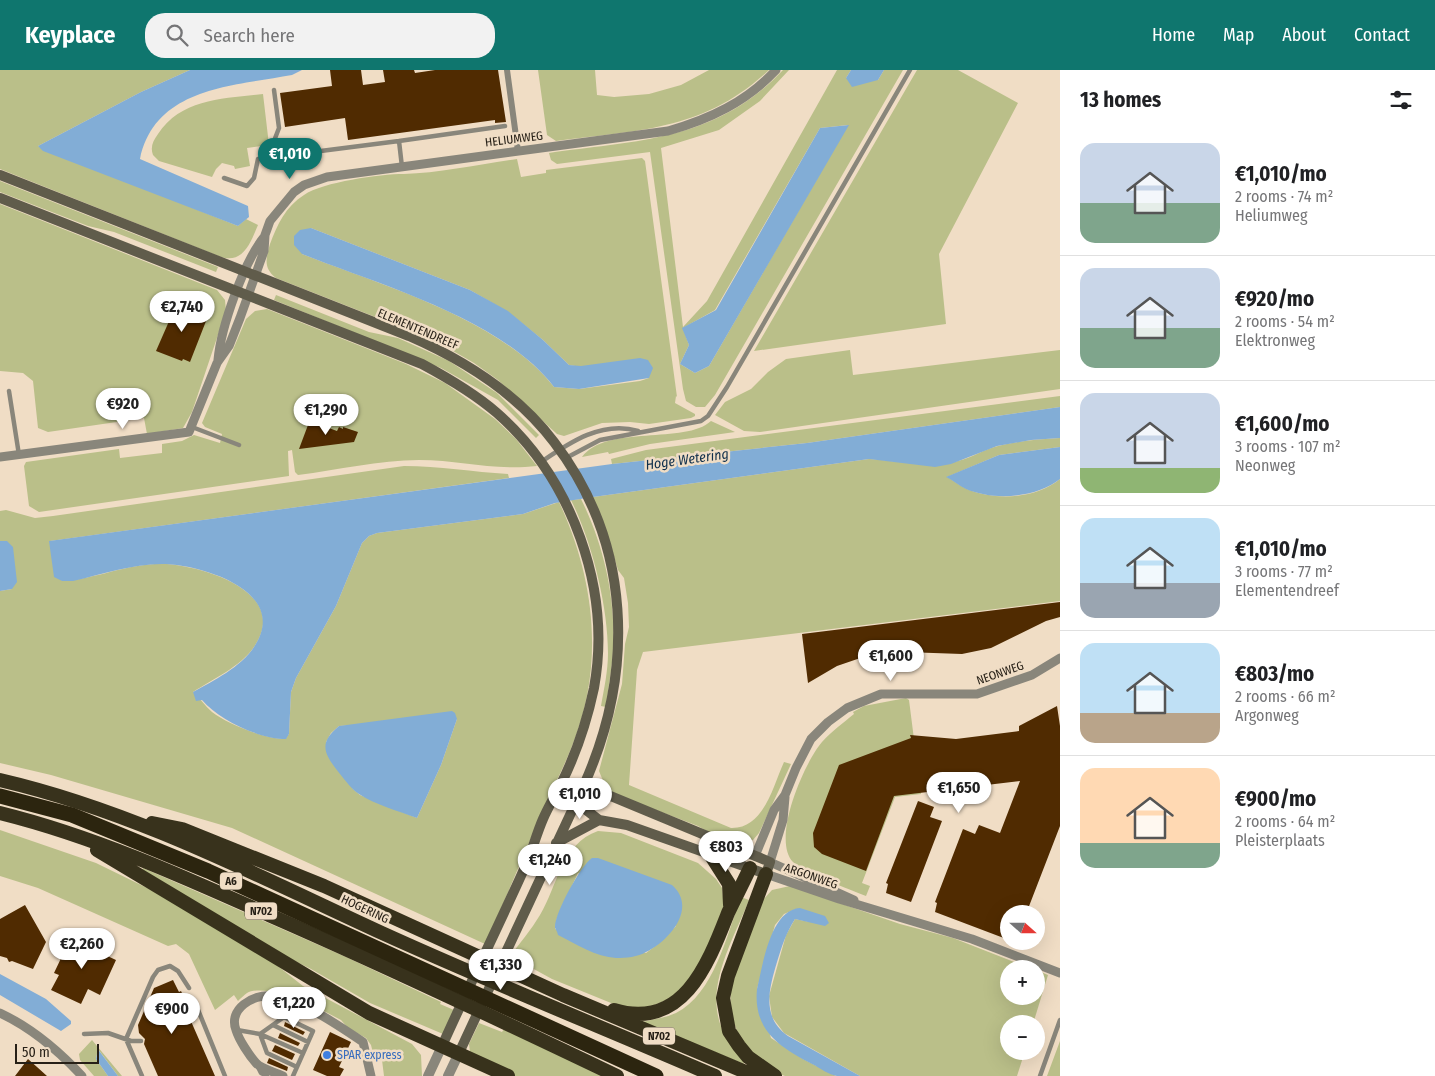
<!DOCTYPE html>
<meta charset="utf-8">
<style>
:root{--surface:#fff;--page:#f2f2f2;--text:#202124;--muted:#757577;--line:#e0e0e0;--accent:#0f766e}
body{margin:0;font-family:"Fira Sans Condensed",sans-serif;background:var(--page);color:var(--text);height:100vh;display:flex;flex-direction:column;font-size:19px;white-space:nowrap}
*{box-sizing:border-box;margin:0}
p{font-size:16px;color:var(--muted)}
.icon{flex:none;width:28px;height:28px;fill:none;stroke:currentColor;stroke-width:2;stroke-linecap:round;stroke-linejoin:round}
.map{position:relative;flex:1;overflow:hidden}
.side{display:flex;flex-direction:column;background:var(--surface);width:375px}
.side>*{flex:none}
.needle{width:32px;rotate:111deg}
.controls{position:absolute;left:1000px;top:835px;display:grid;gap:10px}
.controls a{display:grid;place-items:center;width:45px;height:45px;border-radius:50%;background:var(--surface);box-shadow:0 5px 20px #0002;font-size:25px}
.scale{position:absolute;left:15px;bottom:12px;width:84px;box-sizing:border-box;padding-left:5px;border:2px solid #272017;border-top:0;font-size:14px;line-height:18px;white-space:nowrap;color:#272017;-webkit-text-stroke:4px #f0ddc5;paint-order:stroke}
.price{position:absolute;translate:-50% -42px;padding:0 11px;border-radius:18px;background:#fff;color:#222;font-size:16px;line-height:32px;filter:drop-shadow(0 1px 2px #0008)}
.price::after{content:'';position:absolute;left:50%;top:30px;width:15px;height:11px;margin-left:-8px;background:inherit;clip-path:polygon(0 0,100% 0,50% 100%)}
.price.selected{background:var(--accent);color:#fff}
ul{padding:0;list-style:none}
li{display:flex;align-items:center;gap:15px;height:125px;padding:0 20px}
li+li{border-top:1px solid var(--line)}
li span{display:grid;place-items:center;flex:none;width:140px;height:100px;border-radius:15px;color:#555}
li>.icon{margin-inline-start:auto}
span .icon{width:60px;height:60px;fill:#fffc;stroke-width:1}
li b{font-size:21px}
h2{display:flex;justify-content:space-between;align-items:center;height:60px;padding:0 20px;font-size:21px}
header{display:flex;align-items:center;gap:30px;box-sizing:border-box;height:70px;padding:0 25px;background:var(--accent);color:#fff}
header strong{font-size:24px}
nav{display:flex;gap:28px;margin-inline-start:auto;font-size:18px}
.search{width:350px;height:45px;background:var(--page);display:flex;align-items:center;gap:12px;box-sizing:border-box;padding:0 18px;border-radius:20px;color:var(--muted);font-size:19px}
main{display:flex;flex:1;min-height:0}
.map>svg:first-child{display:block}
.green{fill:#babf89;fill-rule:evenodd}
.water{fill:#82add6}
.building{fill:#502b01}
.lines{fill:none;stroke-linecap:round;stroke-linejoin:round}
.service{stroke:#89867b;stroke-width:4.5}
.pedestrian{stroke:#89867b;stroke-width:6}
.minor{stroke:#89867b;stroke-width:9}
.tertiary{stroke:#89867b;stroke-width:10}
.secondary{stroke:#605c4b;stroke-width:10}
.trunk{stroke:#38321c;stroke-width:14}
.motorway{stroke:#2c250f;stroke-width:15}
.shop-dot{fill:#3f7fe0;stroke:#f0ddc5;stroke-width:2}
.labels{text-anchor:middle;stroke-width:5;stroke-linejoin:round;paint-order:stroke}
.shield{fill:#f0ddc5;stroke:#63594b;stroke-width:1}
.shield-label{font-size:11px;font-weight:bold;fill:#272017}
.street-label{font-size:12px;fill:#272017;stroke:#f0ddc5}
.shop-label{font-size:12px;fill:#366cbe;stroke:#f0ddc5;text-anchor:start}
.water-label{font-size:14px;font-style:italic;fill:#0f2f4b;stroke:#f0ddc5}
</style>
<header>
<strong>Keyplace</strong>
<div class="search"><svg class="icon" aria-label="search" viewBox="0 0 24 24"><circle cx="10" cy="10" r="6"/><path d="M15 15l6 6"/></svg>Search here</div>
<nav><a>Home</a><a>Map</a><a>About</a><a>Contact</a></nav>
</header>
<main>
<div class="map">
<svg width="1060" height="1006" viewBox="0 0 1060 1006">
<rect width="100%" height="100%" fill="#f0ddc5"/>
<path class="green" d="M0 0H190L141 22 38 76 238 156 246 149 258 155C251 171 244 194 221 187L0 99Z
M538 0H595L597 25 614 27 649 24 681 15 709 0H769C704 61 639 60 556 71L547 65Z
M783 0H789L760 31 719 60 661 78 683 257 707 231 837 0H851L846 8 878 10 884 0H903L715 325 705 337H696L686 331 683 319 650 82 557 94 551 90 549 83C640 70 716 71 783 0ZM848 55 709 296 695 303 680 294 689 275 683 258 715 240 820 58Z
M917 0H958L1018 33 939 184 946 254 754 281Z
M263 24 269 75 247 78 250 96 235 99 234 96 222 93 216 99 212 107 159 91 153 85C150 77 153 71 158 64 182 28 224 29 263 24Z
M642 88 645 91 677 327 676 326 675 333 695 344V346L691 348 649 354 630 352 602 353 564 366 557 364 498 310 474 293 434 270 276 208C263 198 266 188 270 174 277 155 286 136 304 125 323 112 380 104 404 104 439 103 481 94 517 89L521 107 546 103V100ZM311 158 470 220 508 242 543 270 569 295 649 308 640 311 579 319 554 317C501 249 381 215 302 184Z
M0 111 218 197 216 202 114 162 88 156 0 122Z
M0 134 217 220 225 230 226 241 192 342 183 358 147 364 144 348 48 362 38 358 33 311 23 303 0 301Z
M276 225 369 262 398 268 449 291 497 323 539 365 536 368 498 330 441 298 274 230Z
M267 239 406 294 445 313 495 349 516 369 537 396C493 401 461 390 419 390 379 390 338 400 298 405L295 402 292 380 288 381 289 406 39 442 29 436 24 396 26 392 119 379 120 388 162 383V374L182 371 194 365 220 373 222 364 205 357 202 353 246 249 255 241Z
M850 280 853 305 1060 280V319L760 362 744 361 715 345 725 332 751 319 768 302 786 289Z
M1060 326V337L807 373 612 394 611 389 646 380Z
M711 351 735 362 650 374 609 384 608 382 582 387C607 354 685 375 711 351Z
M1060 368V377L999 385 947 407C953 410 960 416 967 419 995 431 1036 429 1060 409V531L643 582 637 600 629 715 731 758C764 759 773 716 784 692L791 694 759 763 753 770 742 774 722 770 698 756 614 724 606 718 599 701 622 614 625 574 629 557 628 533 624 508 618 500 607 463 593 427 869 389C900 391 927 398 958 391 972 388 984 379 998 376 1018 371 1039 369 1060 368Z
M404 396C439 396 473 402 508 404L509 408 50 471 62 511C98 509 131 492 167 494 206 497 291 523 254 577 240 597 213 609 193 622 200 628 205 636 212 642 227 654 266 669 285 669L289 664 291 622 296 608 336 536 362 473 369 466 377 463 523 444 559 432C595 509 605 595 572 676 564 697 553 717 544 738 524 783 506 829 485 874L232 758 51 705 0 693V521L12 519 3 471H0V441L6 440 35 448 53 446ZM457 649 441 695 417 748 360 725 353 719 326 672 331 663 339 656Z
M581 429C604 475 616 529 613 580 612 599 608 619 606 637L601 636C604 619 608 601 608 583 608 536 592 472 571 430Z
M906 628 909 630 921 724 895 727 862 813 870 816 866 826C851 820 803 802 793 792 771 769 804 693 822 672 832 661 843 653 854 644L853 642 864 636Z
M0 760 96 793 184 836 255 878 303 916 412 974 421 985 422 1006H384L382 990 375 991 371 975 366 968 348 958 341 950 295 926 294 928C284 923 257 917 247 923 244 925 241 928 238 931L234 925 215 940 189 884 176 874 168 876 38 818 0 806Z
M598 761 621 763 698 793 716 809 722 818 724 836 699 898 678 925 645 939 616 935 552 909 510 886C520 873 531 860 540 845 558 815 561 774 598 761ZM578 803 676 856 658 874 646 883 555 859 557 848Z
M143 798 346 887 441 932 440 934 454 940 443 964 370 933 311 899 262 875 141 802Z
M790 816 900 854 953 868 1032 899H1009V926H1036V900L1048 905 1033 954H1009V981H1025L1017 1006H860L784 963 772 947 769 926 786 865 795 849 810 852 796 839 784 844 775 855 757 919 771 968 803 989 836 1006C820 1006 800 1006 785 1006 778 1004 770 998 765 994 738 975 726 946 732 913L762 831 772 820Z
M741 827 749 830C734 869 704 916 722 959 728 971 741 982 744 994L642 952C654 949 665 948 676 943 714 924 727 864 741 827Z
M479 953 502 962 504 959 604 1006H515L470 982 469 974Z
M92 970 122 1006H118L98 979 96 989 108 1006H94L80 990 79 984Z
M1060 971V1006H1047Z"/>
<path class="water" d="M190 0H302L292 5C233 16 155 17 140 89L248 136 249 147 238 156 43 81 38 76 141 22Z
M851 0H884L878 10 852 17 846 8Z
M849 55 709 296 695 303 680 294 689 275 682 258 716 240 820 58Z
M311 158 470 220 508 241 543 270 569 295 581 296 640 288 648 290 653 298 649 308 579 319 554 317C502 249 380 215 302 184L294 175V166L300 160Z
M1060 337V368L1031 370 997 376 951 394 935 397 869 389 593 427 555 433 523 444 377 463 369 466 362 473 336 536 296 608 291 622 289 664 286 669C259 669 219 650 202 630L196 631 193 622C213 611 241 597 254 577 290 523 206 496 166 494 135 493 103 504 73 511H62L54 507 49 471 612 394 807 373Z
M1060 377V409C1036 428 994 431 966 419 959 416 953 410 946 407L999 385Z
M0 471H7L13 477 17 512 12 519 0 521Z
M452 641 455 643 457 649 441 695 417 748C398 741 376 735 359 724 351 719 346 711 340 704 325 685 317 674 339 656Z
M592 788H598L672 815C698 838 669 871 646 882 638 887 626 888 616 888 596 887 576 874 558 865 558 864 556 859 555 858 554 844 581 795 592 788Z
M800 838 825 846 829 853 825 856 795 849C786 863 782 876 777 892 769 919 761 947 788 966L860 1006C853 1006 844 1006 837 1006 829 1005 820 998 812 994 779 977 753 960 757 919 763 895 770 840 800 838Z
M0 904 46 929 71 951V954L61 961 0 925Z
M98 979 100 982 118 1006H108L96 989Z"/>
<path class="building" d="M330 0H361L363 15 385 12 383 0H414L415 3 435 0H498L506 52 495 53V50L348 70 345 48 285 57 280 23 332 16Z
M177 233 208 246 190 292 183 289 182 291 156 281Z
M311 347 320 350 318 354 337 361 339 357 343 359V357L358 362 354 372 299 379Z
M1060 532V547L1046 551 991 578 962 584 905 582 872 584 837 596 808 613 802 564Z
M1057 636 1060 656V756L1026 844H1009V870L935 842 937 833 935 832 963 759 975 764 979 755 1000 763 1020 711 894 726 866 801 822 784 814 777 813 763 839 695 911 668 910 665 956 669 1019 661V656Z
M918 731 934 737 930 747 942 751 911 832 886 823 888 814 886 813Z
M25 835 46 872 33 899 12 891 9 892 7 888 0 886V849Z
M74 861 89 868 86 876 116 890 100 925 88 919 81 934 51 920 59 905 54 903Z
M173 910 179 922 181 921 186 932 183 933 215 1006H158L144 974 145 969 139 963 138 955 154 918Z
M285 952 305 962 303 965 284 956Z
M330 962 351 972 339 997 344 999 340 1006H327L313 1000Z
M280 963 300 973 298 976 278 968Z
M275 975 295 984 292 990 272 981Z
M269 988 288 997 287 1001 267 993Z
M28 989 37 997 47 1006H15Z"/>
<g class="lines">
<path class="service" d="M274 20 279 58 274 71 275 87
M402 97 399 71 505 56
M224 108 247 116 254 108 258 89 399 71
M9 321 19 385
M192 357 239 375
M566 388 600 370 701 351 708 346 727 317 910 0
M541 392C569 373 602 350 638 361
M194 930 225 1006
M273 955 308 972
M237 960 260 964 284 947 313 961 293 1006
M84 964 108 963 131 971H141
M260 964 267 983 297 997
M260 964 303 983
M258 997 261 1003 267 1006
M142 1006 126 969 153 907 158 900 170 896 178 901 189 918
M1040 1006 1060 950"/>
<path class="pedestrian" d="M507 0 518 81"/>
<path class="minor" d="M218 290C221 257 244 191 265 166
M0 387 189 362 217 293 229 276 240 248 264 181 265 165 270 151 294 122 304 115 327 107 668 61C710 49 746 32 776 0
M785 727 783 750 770 792 854 830
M755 786 774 740 785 725 796 698 811 669 828 652 847 638 881 624H977L1032 605 1060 588
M766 804 839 829 972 869 1060 903
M0 943C32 958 58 980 82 1006
M283 1006C275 1002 261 999 256 993 249 985 239 970 236 960 228 939 253 924 271 926 304 931 336 954 363 972L371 1006"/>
<path class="tertiary" d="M428 1006 442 976
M448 1006 459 983"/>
<path class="secondary" d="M0 105 409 266C464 290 517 323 554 372 632 474 635 601 584 715L459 983
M0 128 422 294C448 308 474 323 497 343 572 409 612 519 594 618 587 651 576 684 561 714 555 726 548 737 543 749 536 765 532 782 525 797 498 857 469 916 442 976
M562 713 584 715 770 792 766 804 627 755 599 750 576 732Z
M556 773 599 750"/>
<path class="trunk" d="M0 710C134 741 258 806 382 863 492 913 604 958 715 1006
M0 743C93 766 182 806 269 845 386 896 502 951 617 1006
M152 753 182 759 324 816 563 925 755 1006
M97 780 369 943 508 1006
M710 784 729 814 730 835
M766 804 728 906 723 928 729 961 739 976 748 987 775 1006
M614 940C683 961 708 894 728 843 735 828 743 813 750 798"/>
<path class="motorway" d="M0 726 72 745 208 801 656 1006"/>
</g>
<circle class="shop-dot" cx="327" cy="985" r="5"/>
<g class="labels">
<g class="shield">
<rect x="220" y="802.5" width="22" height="17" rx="4"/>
<rect x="245" y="832.5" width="32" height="17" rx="4"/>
<rect x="643" y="957.5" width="32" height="17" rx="4"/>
</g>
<g class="shield-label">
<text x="231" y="815">A6</text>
<text x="261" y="845">N702</text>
<text x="659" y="970">N702</text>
</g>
<g class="street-label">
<text transform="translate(514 69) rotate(-7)" y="4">HELIUMWEG</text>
<text transform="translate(418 259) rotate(23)" y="4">ELEMENTENDREEF</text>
<text transform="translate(1000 603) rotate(-19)" y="4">NEONWEG</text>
<text transform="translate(811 806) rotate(19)" y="4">ARGONWEG</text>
<text transform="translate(365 839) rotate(25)" y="4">HOGERING</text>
</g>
<g class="shop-label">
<text x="337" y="989">SPAR express</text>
</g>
<g class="water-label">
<text transform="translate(687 389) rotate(-8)" y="5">Hoge Wetering</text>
</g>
</g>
</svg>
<div class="controls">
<a><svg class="needle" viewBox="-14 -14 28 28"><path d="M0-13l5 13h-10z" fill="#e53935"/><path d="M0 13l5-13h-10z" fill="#757577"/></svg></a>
<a>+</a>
<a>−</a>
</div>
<div class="scale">50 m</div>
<b class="price selected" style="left:290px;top:110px">€1,010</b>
<b class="price" style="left:182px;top:263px">€2,740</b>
<b class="price" style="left:123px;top:360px">€920</b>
<b class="price" style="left:326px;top:366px">€1,290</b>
<b class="price" style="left:891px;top:612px">€1,600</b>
<b class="price" style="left:959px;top:744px">€1,650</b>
<b class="price" style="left:580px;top:750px">€1,010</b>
<b class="price" style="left:726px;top:803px">€803</b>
<b class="price" style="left:550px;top:816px">€1,240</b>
<b class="price" style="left:82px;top:900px">€2,260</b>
<b class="price" style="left:501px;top:921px">€1,330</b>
<b class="price" style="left:294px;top:959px">€1,220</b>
<b class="price" style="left:172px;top:965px">€900</b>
</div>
<section class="side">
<h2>13 homes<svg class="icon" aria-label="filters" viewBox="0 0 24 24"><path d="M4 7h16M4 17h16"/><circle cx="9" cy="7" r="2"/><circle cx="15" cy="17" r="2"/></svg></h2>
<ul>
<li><span style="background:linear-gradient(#c9d6e8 60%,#7fa58c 0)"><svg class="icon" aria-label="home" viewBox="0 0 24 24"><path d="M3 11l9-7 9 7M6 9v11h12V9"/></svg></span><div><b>€1,010/mo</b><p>2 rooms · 74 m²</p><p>Heliumweg</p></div></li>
<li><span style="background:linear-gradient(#c9d6e8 60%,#7fa58c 0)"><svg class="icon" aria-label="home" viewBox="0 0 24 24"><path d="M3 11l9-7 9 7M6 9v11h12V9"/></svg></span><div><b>€920/mo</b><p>2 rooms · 54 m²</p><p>Elektronweg</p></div></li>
<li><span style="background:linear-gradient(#c9d6e8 75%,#8fb573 0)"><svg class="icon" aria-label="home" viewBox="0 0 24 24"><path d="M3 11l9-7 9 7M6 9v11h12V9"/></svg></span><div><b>€1,600/mo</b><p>3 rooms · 107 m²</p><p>Neonweg</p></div></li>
<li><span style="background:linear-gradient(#bfe0f5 65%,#9aa5b1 0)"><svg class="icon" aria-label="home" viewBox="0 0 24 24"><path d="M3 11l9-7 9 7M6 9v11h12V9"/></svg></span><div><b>€1,010/mo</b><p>3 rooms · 77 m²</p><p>Elementendreef</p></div></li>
<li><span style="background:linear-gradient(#bfe0f5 70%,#b9a48a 0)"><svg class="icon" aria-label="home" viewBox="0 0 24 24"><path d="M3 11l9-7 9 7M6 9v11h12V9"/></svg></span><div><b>€803/mo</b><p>2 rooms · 66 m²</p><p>Argonweg</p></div></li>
<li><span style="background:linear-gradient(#ffd9b3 75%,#7fa58c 0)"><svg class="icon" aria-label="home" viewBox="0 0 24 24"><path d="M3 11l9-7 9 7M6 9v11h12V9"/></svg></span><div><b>€900/mo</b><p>2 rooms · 64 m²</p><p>Pleisterplaats</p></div></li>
</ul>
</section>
</main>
